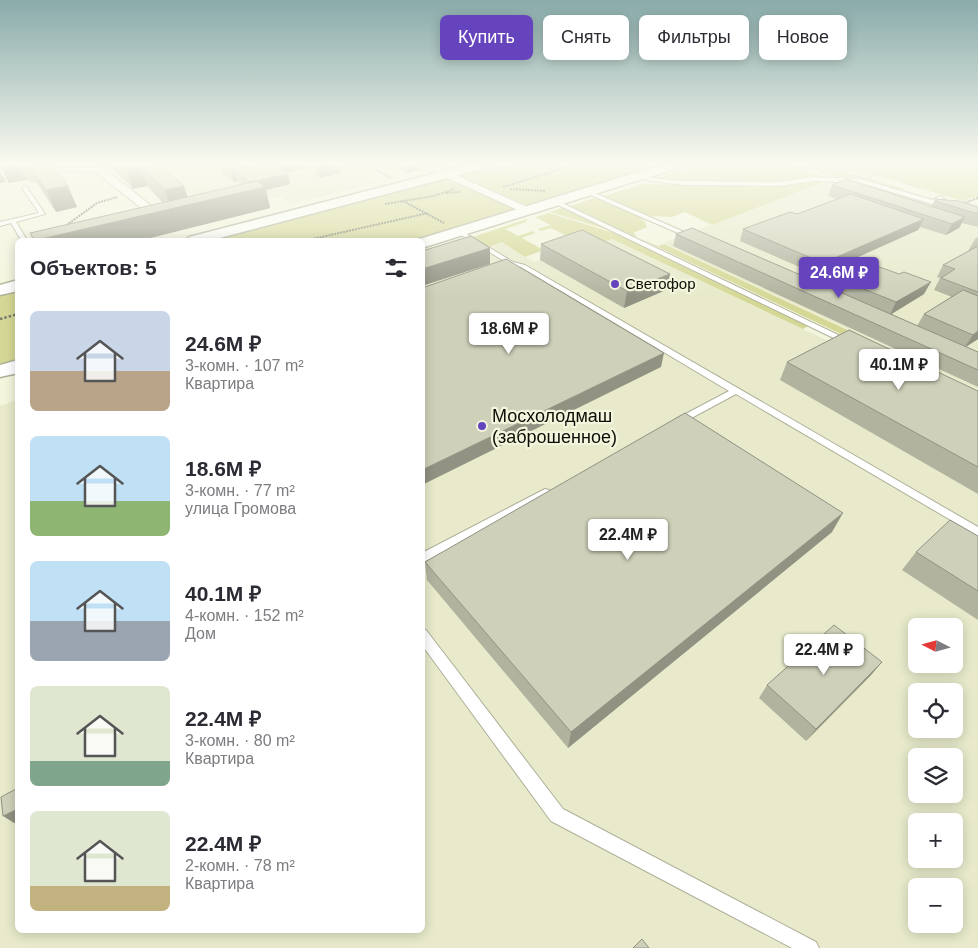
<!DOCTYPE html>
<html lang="ru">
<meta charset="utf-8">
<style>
:root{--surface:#fff;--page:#f2f2f3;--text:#2b2b33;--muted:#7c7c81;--accent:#6544bd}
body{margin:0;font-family:Helvetica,sans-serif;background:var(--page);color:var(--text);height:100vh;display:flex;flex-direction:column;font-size:19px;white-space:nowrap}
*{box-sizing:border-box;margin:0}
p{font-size:16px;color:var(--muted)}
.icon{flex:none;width:28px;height:28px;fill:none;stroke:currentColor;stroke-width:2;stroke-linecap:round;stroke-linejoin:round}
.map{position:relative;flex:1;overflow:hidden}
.drawer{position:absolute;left:15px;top:238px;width:410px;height:695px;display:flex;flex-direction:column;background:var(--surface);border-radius:8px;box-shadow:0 2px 12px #0003}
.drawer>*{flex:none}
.guide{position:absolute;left:440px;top:15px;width:462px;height:45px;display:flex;gap:10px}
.needle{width:32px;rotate:276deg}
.buttons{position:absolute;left:908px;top:618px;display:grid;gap:10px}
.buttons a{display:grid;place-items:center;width:55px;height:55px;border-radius:8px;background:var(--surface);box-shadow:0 2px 12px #0003;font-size:25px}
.price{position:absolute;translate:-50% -42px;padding:0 11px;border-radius:5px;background:#fff;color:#222;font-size:16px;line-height:32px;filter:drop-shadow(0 1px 2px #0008)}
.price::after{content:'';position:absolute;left:50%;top:30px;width:15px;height:11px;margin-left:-8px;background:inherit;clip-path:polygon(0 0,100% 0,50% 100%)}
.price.current{background:var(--accent);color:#fff}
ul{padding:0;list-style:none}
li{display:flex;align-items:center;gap:15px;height:125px;padding:0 15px}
li span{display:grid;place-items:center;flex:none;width:140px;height:100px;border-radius:8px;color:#555}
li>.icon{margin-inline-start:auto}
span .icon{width:60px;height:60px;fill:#fffc;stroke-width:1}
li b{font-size:21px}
h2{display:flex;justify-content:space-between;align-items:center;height:60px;padding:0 15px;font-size:21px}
.pill{padding:0 18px;border-radius:8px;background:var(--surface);box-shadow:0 2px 12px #0003;font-size:18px;line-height:45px}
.pill.current{background:var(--accent);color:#fff}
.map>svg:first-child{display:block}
.built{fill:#e8eacb;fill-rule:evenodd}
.green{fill:#d5d895}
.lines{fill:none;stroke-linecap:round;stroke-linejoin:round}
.service-casing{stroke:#afb099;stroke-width:2}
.minor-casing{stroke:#afb099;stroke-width:2}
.tertiary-casing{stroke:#afb099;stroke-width:3}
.path-far1{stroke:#777969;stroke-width:2;stroke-dasharray:2 1;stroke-linecap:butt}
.path{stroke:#777969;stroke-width:2.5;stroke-dasharray:2.5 2;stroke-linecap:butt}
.service{fill:#fff;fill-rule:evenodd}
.minor{fill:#fff;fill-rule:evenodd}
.tertiary{fill:#fff;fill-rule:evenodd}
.wall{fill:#b2b39f}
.shaded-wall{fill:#919282}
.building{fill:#cfd0b9;stroke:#919282}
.poi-dot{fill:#6544bd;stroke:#f3f5dd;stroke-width:2}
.labels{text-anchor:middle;stroke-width:4.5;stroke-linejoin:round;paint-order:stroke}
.far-poi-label{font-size:15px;fill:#0d0e06;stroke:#f3f5dd;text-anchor:start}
.poi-label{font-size:18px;fill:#0d0e06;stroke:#f3f5dd;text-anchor:start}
</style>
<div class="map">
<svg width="978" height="948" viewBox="0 0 978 948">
<rect width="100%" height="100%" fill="#f3f5dd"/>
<path class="built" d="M146 165H350L380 182 292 204 281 197 203 205 176 183 166 181Z
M828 181 870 195 978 220V390L663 243Z
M612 239 841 347 978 416V948H0V406L17 400 18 930H422L423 268 502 242 534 262 580 246 586 248ZM916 626H954V664H916ZM916 691H954V729H916ZM916 756H954V794H916ZM916 821H954V859H916ZM916 886H954V924H916Z"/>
<path class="green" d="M496 165H660L527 205 458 175Z
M698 165H788L828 178H805L766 182 688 181 657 178Z
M798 165H822L905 189 902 190 861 178 832 176Z
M838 165H978V199L973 197 964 201Z
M446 177 516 210 419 240H208Z
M820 181H827L712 225 685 212 672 217 650 216 604 196 643 184 775 187Z
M594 198 641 218 645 222 647 227 633 233 637 236 635 237 571 206Z
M565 207 612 231 550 212Z
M549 213 624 236 808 326 803 329 612 239 597 244 577 241 551 228 541 231 538 229 551 225 535 217Z
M527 219 526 222 505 229 518 236 533 231 535 233 522 238 540 248 541 251 525 257 502 242 488 247 473 237Z
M639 238 658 246 664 244 978 391V399Z
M17 289V360L0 366V293Z"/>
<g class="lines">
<g class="service-casing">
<path id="service" d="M428 165H434L450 174 445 175Z
M824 165H831L871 177 866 178Z
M43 168H100L103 170 100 172 41 171Z
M640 173 652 178 684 181 778 182 814 177 861 179 932 200 941 196 944 198 932 204 861 183 814 181 778 186 684 185 651 181 638 176Z
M25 186 27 187 45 214 16 222 27 240H21L11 223 0 226V222L39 213 22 188Z
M588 190 682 231 683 232 678 233 586 193 585 192Z
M554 201H558L853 342 849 344H846L554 203Z
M460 230 513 262 525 265 978 527V536L736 394 682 423H676L674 421 676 419 729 391 521 267 509 264 458 233V231Z
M545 489 549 490 550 493 549 496 422 563V553Z
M422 629 426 630 563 809 816 942 819 948H792L551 821 422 645Z"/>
</g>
<g class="minor-casing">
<path id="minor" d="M98 165H108L105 169 164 216 166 218 164 220 151 224 147 222 145 220 151 216 96 172 95 170Z
M447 171 532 209 534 211 528 214 524 213 443 176V172Z"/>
</g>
<g class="tertiary-casing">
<path id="tertiary" d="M467 165H487L485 168 212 240H186L189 237Z
M661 165H680L678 168 428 246 422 248V240H416Z
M18 280V291L0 295V285Z
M18 360V373L0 377V365Z"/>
</g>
<path class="path-far1" d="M368 165 391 178
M792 165 805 169
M492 170 513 165
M503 187 574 165
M510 189 546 191
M446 193 460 192
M403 201 444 223
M385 204 434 196 454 189
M962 204 978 198
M64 227 97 203 117 197
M308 240 428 213"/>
<path class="path" d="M0 319 18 314"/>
<use href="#service" class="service"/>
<use href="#minor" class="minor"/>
<use href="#tertiary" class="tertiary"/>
</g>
<path class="wall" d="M0 165H52L77 207 56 212 37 183 26 180 9 183Z
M110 165H144L188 197 242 185 238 181 234 182 223 174 222 168 218 165H339L340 173 320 178 316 175 315 169 311 167 286 172 288 174 290 184 266 190 270 208 142 240H34L163 203 147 186 133 189 111 167Z
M392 165H419V170L407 173Z
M832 185 932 206 935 199 978 207V227L962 223 959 228 946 235 920 227 918 230 818 275 740 241 743 229 797 214 837 199 828 196Z
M676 234 839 292 844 281 924 294 891 314 917 326 924 314 952 297 934 290 940 278 937 277 943 265 968 251 975 239 978 237V339L966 347 978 352V387L673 246Z
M541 244 670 274 666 290 624 308 540 260Z
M787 362 978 391V494L780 380Z
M832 532 568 748 427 580 425 562Z
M978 536V620L902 570 916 552Z
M882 662 871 675 806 741 759 698 767 685Z"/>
<path class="shaded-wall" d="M0 165H19L26 180 9 183Z
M234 165H263L238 173Z
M275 165H311V167L277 174Z
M327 165H339L340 173 320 178 318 167Z
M407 165H419V170L407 173Z
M139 166 147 186 133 189 126 169Z
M235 170 238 181 234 182 231 171Z
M0 171 6 182 0 183Z
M288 174 290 184 266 190 270 208 142 240H37L171 209 165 190 184 186 190 204 252 190 250 182Z
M68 186 77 207 56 212 46 190Z
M965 217 959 228 946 235 952 224Z
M924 219 918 230 818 275 823 263Z
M490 248V264L422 286V269Z
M670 274 666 290 624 308 627 291Z
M931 282 924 294 890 315 896 302Z
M978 331V339L964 348 973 335Z
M664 353 661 367 422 485V470Z
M843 513 832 532 568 748 571 732Z
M882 662 871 675 806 741 816 729Z
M18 809V821L14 823 3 816Z"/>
<path class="building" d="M29 165H52L68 186 46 190Z
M122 165H144L146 167 154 165H160L184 186 165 190 139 166 126 169Z
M223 165H236L240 168H245L262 165H276L288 174 250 182 235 170 231 171Z
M314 165H327L318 167Z
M846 179 965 217 952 224 832 185Z
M257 181 265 187 37 240H34L30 233Z
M851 194 924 219 823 263 743 229 790 212 797 214Z
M935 199 959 201 978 207V214L938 202Z
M692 228 978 352V370L676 234Z
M582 230 670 274 627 291 541 244Z
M471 236 490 248 422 269V251Z
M978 246V292L941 278 955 269 943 265Z
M506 259 664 353 422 470V288Z
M874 265 899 274 904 272 931 282 896 302 844 281Z
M963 290 978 296V331L973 335 924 314Z
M849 330 978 391V467L787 362Z
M685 413 843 513 571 732 425 562Z
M950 520 978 536V591L916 552Z
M834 625 882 662 816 729 767 685Z
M18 788V809L3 816 1 797Z
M642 939 649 948H633Z"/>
<linearGradient id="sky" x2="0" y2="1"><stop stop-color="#89abaa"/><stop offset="0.55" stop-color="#fafaf0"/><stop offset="1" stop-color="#fafaf0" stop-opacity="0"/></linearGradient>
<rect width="978" height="298" fill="url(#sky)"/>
<g class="poi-dot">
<circle cx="615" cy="284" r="5"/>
<circle cx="482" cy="426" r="5"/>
</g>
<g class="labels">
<g class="far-poi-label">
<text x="625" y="289">Светофор</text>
</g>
<g class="poi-label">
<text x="492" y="422">Мосхолодмаш<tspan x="492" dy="21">(заброшенное)</tspan></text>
</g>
</g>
</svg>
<div class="buttons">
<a><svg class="needle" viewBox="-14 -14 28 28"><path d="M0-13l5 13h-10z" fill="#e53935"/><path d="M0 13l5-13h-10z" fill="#7c7c81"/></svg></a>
<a><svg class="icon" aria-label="locate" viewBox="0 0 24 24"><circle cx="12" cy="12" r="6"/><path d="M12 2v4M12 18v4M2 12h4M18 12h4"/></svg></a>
<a><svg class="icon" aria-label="layers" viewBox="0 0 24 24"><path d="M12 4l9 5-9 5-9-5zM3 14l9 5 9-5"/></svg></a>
<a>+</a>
<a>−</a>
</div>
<b class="price current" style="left:839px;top:299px">24.6M ₽</b>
<b class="price" style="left:509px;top:355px">18.6M ₽</b>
<b class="price" style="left:899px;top:391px">40.1M ₽</b>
<b class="price" style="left:628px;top:561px">22.4M ₽</b>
<b class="price" style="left:824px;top:676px">22.4M ₽</b>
<div class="guide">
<a class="pill current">Купить</a>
<a class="pill">Снять</a>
<a class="pill">Фильтры</a>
<a class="pill">Новое</a>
</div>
<section class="drawer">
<h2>Объектов: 5<svg class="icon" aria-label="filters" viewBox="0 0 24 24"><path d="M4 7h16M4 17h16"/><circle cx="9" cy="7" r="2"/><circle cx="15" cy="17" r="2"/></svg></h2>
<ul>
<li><span style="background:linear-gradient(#c9d6e8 60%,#b9a48a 0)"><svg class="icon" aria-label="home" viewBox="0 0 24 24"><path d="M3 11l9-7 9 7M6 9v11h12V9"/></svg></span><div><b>24.6M ₽</b><p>3-комн. · 107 m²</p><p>Квартира</p></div></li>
<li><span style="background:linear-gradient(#bfe0f5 65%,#8fb573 0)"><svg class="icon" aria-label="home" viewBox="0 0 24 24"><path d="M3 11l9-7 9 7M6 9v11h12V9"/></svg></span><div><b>18.6M ₽</b><p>3-комн. · 77 m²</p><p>улица Громова</p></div></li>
<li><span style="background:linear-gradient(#bfe0f5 60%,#9aa5b1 0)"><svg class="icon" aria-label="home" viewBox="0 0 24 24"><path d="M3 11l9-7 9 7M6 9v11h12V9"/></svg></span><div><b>40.1M ₽</b><p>4-комн. · 152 m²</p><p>Дом</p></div></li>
<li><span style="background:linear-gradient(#dfe7d0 75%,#7fa58c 0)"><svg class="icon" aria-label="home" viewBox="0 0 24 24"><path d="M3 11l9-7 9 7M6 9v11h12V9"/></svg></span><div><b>22.4M ₽</b><p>3-комн. · 80 m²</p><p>Квартира</p></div></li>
<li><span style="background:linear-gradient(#dfe7d0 75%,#c2b280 0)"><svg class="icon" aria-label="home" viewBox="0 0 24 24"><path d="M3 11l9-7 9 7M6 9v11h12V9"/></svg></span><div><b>22.4M ₽</b><p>2-комн. · 78 m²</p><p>Квартира</p></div></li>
</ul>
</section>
</div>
